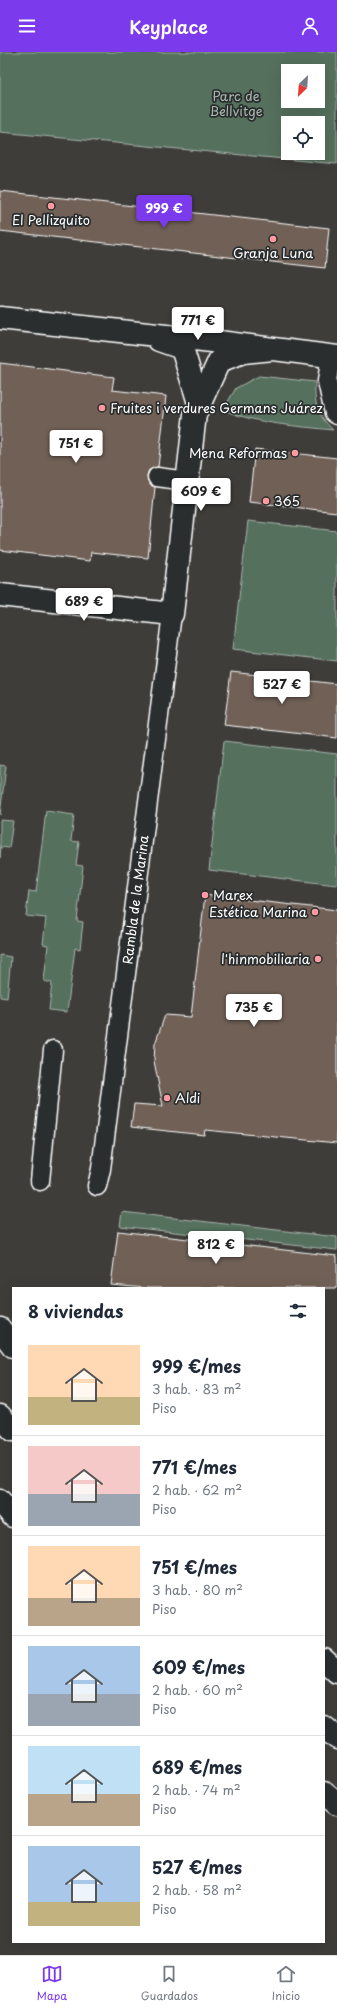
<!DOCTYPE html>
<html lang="es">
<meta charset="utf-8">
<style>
:root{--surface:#fff;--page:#f6f6f7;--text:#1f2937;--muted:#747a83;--line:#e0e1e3;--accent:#7c3aed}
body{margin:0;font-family:"Playpen Sans",sans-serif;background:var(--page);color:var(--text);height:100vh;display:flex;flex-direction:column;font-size:15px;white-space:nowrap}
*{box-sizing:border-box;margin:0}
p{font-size:13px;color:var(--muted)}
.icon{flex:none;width:22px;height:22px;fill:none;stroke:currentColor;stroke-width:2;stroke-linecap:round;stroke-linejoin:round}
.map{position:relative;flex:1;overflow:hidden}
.side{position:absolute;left:12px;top:1235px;width:313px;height:656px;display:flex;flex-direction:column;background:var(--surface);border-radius:0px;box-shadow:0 4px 16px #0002}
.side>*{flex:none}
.needle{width:26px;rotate:205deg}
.controls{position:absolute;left:281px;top:12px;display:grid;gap:8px}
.controls a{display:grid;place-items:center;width:44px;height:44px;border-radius:0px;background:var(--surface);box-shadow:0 4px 16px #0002;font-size:20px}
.price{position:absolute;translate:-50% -34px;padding:0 9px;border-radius:4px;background:#fff;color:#222;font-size:13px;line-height:26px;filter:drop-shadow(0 1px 2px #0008)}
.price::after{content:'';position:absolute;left:50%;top:24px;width:12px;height:9px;margin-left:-6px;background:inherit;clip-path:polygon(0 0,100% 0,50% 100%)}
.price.active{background:var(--accent);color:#fff}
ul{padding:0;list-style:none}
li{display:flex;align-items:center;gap:12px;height:100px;padding:0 16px}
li+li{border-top:1px solid var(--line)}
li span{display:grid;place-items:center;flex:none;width:112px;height:80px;border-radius:0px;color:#555}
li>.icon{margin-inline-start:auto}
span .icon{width:48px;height:48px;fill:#fffc;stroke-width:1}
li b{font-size:17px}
h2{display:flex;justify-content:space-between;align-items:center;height:48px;padding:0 16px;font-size:17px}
header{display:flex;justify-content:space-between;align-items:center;height:52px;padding:0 16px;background:var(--accent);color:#fff;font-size:18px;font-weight:600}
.dock{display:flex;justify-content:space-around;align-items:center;height:56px;border-top:1px solid var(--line);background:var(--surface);font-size:11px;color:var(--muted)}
.dock a{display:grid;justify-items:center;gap:2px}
.dock .active{color:var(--accent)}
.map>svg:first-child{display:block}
.green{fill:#556f5d;stroke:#aab7ae;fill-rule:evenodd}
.building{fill:#6f6156;stroke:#fff}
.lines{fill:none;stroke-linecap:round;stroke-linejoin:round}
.lane-casing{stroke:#fff;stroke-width:21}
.street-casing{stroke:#fff;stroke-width:25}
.secondary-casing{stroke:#fff;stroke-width:25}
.lane{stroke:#2a2d2e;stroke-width:18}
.street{stroke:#2a2d2e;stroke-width:22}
.secondary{stroke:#2a2d2e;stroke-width:22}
.poi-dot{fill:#ff9aa2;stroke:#2a2d2e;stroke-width:1.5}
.labels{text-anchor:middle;stroke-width:3.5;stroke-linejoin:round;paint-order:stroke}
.park-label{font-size:13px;fill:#aab7ae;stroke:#2a2d2e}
.poi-label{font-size:13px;fill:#fff;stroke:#2a2d2e;text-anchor:start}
.street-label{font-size:13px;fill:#fff;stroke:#2a2d2e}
</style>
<header><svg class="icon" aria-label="menu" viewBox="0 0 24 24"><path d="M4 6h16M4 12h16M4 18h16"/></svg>Keyplace<svg class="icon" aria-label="person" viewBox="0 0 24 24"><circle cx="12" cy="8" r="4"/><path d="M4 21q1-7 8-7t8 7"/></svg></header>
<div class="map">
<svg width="337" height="1903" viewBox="0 0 337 1903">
<rect width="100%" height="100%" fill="#3f3d3a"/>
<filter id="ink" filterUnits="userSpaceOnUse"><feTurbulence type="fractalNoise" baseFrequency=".025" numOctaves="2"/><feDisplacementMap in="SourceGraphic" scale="8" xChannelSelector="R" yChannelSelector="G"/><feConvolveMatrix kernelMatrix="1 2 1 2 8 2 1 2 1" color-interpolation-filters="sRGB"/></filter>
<g filter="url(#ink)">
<path class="green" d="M0 0H337V112L0 80ZM288 19H318V49H288ZM288 71H318V101H288Z
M259 324 315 330C314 352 317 362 333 378 297 374 257 372 223 358L236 336Z
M248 469 337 479V609L233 597Z
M224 689 337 702V833L209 818Z
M0 713 6 714 0 763Z
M46 759 74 763 71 789 79 790 76 813 83 814 77 869 83 870 80 897 75 896 67 960 49 958 52 931 44 929 48 893 43 892 46 866 26 864 29 839 36 840Z
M0 768 13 769 9 796 1 795 0 806Z
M0 903 11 905 7 946 0 945Z
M122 1160 337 1185V1198L120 1174Z"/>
<path class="building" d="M0 139 329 176 325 216 0 179Z
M0 311 114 325 112 338 166 344 158 415 149 418 147 424 150 433 155 435 148 506 91 500 90 509 0 498Z
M255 397 337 406V460L249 450Z
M231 620 337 632V686L224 673Z
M205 843 337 858V1091L205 1078 204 1083 131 1075 134 1052 163 1054 154 1009 155 992 165 963 191 965Z
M118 1179 337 1204V1236H145L111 1233Z"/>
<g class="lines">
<g class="lane-casing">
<g id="lane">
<path d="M331 304 327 329 334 361 337 363"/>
<path d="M157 425 187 429"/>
<path d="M40 1129 53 998"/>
<path id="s1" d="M97 1134 101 1117 172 562"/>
</g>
</g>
<g class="street-casing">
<path id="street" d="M0 266 203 288 337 305
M159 288 182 296 199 351
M0 543 172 562 195 362 219 309 243 300 273 297
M0 1364 13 1378
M324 1675 337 1686"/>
</g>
<g class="secondary-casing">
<path id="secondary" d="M0 1277 13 1294
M0 1449 13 1464
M324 1608 337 1620
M324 1741 337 1752"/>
</g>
<use href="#lane" class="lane"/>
<use href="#street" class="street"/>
<use href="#secondary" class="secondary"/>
</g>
</g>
<g class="poi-dot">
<circle cx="51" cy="154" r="4"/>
<circle cx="273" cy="187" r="4"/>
<circle cx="102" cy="356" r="4"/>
<circle cx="295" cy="401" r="4"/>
<circle cx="266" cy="449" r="4"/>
<circle cx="205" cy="843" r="4"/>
<circle cx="315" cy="860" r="4"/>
<circle cx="318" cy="907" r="4"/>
<circle cx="167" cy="1046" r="4"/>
</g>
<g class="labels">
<g class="park-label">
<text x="236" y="49">Parc de<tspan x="236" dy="15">Bellvitge</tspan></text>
</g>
<g class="poi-label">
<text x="51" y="173" text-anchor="middle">El Pellizquito</text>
<text x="273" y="206" text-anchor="middle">Granja Luna</text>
<text x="110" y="361">Fruites i verdures Germans Juárez</text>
<text x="287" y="406" text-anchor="end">Mena Reformas</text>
<text x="274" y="454">365</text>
<text x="213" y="848">Marex</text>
<text x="307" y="865" text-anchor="end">Estética Marina</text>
<text x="310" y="912" text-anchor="end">l'hinmobiliaria</text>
<text x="175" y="1051">Aldi</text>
</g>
<g class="street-label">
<text dy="5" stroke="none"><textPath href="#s1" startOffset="289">Rambla de la Marina</textPath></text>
</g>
</g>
</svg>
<div class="controls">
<a><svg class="needle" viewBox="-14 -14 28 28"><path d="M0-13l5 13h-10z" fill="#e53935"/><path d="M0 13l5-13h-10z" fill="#747a83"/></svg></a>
<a><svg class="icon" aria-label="locate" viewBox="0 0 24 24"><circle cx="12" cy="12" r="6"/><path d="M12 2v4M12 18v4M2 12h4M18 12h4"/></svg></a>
</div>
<b class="price active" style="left:164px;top:177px">999 €</b>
<b class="price" style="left:198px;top:289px">771 €</b>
<b class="price" style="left:76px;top:412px">751 €</b>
<b class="price" style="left:201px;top:460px">609 €</b>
<b class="price" style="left:84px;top:570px">689 €</b>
<b class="price" style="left:282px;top:653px">527 €</b>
<b class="price" style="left:254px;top:976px">735 €</b>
<b class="price" style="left:216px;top:1213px">812 €</b>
<section class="side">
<h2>8 viviendas<svg class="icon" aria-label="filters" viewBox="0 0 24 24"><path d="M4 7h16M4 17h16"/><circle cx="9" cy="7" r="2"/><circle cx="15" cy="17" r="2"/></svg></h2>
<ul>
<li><span style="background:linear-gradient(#ffd9b3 65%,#c2b280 0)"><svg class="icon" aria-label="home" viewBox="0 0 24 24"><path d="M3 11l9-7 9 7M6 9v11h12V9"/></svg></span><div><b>999 €/mes</b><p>3 hab. · 83 m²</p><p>Piso</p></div></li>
<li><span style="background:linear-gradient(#f6c9c9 60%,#9aa5b1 0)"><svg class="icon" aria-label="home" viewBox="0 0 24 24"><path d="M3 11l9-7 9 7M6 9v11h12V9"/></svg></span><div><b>771 €/mes</b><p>2 hab. · 62 m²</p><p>Piso</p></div></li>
<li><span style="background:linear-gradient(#ffd9b3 65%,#b9a48a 0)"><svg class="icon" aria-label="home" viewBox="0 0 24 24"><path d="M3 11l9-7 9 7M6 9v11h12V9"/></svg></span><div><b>751 €/mes</b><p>3 hab. · 80 m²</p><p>Piso</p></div></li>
<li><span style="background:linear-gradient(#a9c7e8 60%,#9aa5b1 0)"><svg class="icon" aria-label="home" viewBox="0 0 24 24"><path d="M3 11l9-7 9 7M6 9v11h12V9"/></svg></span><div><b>609 €/mes</b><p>2 hab. · 60 m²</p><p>Piso</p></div></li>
<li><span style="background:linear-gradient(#bfe0f5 60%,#b9a48a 0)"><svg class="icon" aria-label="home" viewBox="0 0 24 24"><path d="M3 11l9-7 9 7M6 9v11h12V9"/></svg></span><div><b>689 €/mes</b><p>2 hab. · 74 m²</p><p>Piso</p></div></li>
<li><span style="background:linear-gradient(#a9c7e8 70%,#c2b280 0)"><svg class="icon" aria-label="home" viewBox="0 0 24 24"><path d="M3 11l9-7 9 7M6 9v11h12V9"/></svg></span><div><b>527 €/mes</b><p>2 hab. · 58 m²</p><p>Piso</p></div></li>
</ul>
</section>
</div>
<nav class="dock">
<a class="active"><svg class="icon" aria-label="map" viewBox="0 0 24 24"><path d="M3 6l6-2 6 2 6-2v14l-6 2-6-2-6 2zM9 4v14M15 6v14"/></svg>Mapa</a>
<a><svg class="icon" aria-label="saved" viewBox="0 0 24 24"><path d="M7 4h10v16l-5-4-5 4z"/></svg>Guardados</a>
<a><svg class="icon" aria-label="home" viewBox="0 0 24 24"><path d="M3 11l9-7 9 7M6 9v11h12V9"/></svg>Inicio</a>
</nav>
